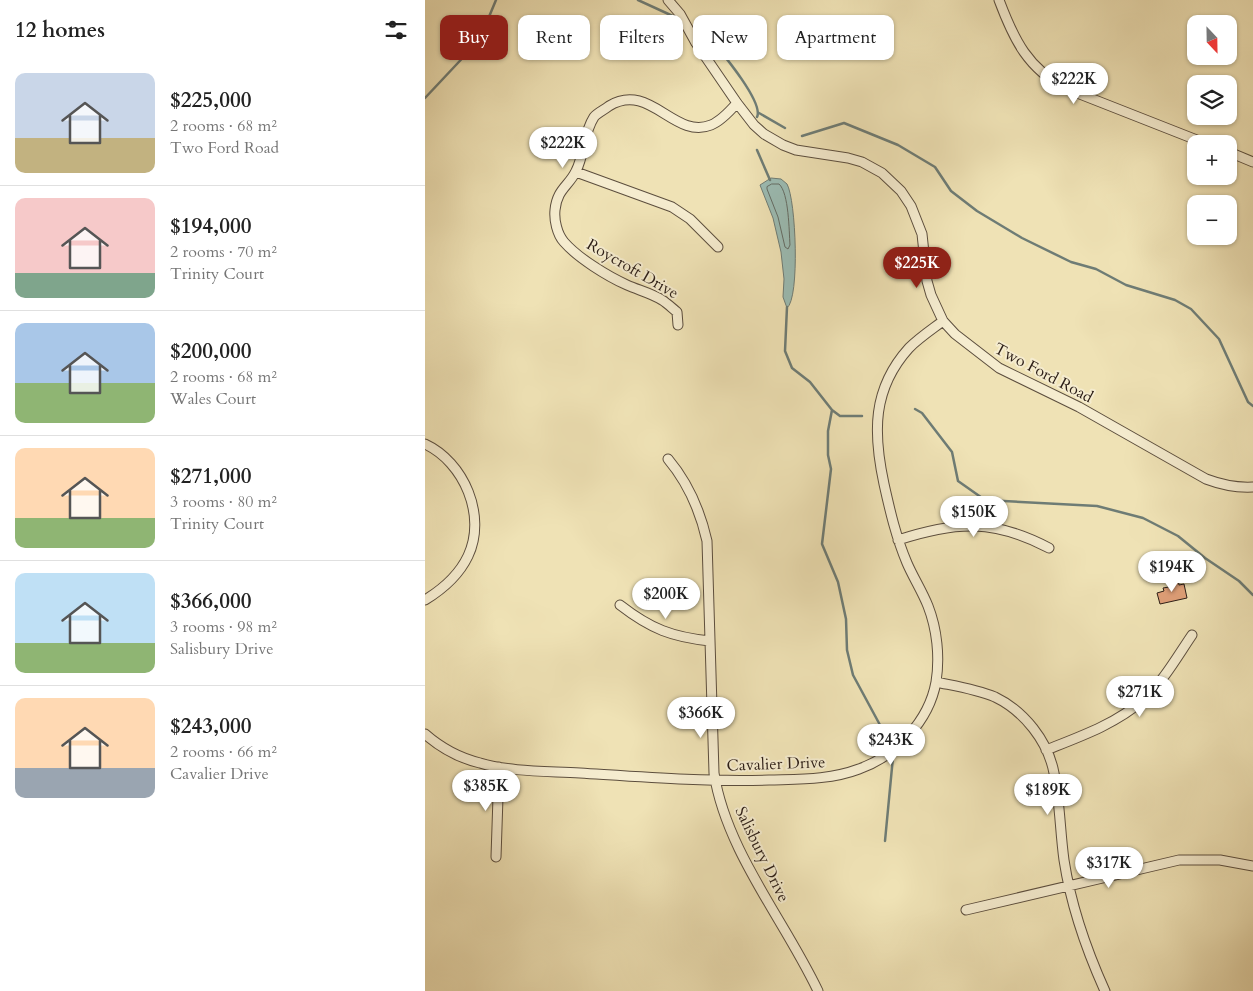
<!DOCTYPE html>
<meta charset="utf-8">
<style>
:root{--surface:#fff;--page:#f2f2f2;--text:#222;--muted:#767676;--line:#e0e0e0;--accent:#8f2418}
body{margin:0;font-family:Cardo,serif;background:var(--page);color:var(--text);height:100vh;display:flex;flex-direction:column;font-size:19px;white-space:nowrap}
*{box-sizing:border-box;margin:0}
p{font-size:16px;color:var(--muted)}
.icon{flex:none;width:28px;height:28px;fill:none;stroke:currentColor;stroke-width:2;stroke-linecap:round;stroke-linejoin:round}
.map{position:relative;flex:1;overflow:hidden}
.side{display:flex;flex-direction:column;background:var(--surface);width:425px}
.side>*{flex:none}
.top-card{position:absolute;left:15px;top:15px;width:475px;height:45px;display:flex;gap:10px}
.needle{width:32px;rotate:158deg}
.fabs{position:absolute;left:762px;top:15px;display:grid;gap:10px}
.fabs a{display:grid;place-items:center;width:50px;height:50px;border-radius:10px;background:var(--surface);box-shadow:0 1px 4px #0004;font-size:25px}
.price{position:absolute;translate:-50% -42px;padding:0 11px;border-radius:18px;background:#fff;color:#222;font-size:16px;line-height:32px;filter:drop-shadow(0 1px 2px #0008)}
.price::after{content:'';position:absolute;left:50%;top:30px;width:15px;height:11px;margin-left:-8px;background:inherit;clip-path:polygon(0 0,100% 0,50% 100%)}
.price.active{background:var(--accent);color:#fff}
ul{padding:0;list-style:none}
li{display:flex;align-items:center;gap:15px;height:125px;padding:0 15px}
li+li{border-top:1px solid var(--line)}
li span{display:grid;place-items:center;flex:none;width:140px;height:100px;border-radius:10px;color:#555}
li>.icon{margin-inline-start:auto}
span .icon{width:60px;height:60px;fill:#fffc;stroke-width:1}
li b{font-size:21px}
h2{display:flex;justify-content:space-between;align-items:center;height:60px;padding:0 15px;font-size:21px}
.pill{padding:0 18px;border-radius:10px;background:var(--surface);box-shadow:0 1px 4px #0004;font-size:18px;line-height:45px}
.pill.active{background:var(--accent);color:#fff}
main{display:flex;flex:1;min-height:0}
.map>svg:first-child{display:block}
.water{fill:#9bbcb4;stroke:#6e7c75}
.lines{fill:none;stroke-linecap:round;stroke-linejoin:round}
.shore{stroke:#636c65;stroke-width:1}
.stream{stroke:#6e7c75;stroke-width:2.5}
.building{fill:#df9f78;stroke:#2b1d16}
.street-casing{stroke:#5c4e3e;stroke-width:11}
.street{stroke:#f5eccf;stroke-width:9}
.labels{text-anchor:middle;stroke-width:4;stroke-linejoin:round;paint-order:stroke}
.street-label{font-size:16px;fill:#2b1d16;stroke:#f5eccf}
</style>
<main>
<section class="side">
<h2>12 homes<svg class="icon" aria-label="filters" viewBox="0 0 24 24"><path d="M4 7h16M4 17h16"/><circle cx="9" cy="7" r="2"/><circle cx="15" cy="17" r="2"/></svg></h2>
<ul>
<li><span style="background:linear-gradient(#c9d6e8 65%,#c2b280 0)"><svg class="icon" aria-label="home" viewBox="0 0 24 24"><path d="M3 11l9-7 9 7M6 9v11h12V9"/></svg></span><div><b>$225,000</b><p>2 rooms · 68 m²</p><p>Two Ford Road</p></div></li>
<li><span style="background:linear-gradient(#f6c9c9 75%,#7fa58c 0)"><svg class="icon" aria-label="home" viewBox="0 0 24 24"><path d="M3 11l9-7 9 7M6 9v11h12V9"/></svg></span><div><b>$194,000</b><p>2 rooms · 70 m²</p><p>Trinity Court</p></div></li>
<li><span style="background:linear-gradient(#a9c7e8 60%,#8fb573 0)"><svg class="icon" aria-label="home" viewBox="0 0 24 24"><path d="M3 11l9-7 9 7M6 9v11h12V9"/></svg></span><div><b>$200,000</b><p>2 rooms · 68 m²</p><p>Wales Court</p></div></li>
<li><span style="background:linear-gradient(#ffd9b3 70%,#8fb573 0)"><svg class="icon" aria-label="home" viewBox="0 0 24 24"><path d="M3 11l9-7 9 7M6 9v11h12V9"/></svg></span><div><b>$271,000</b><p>3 rooms · 80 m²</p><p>Trinity Court</p></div></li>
<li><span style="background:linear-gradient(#bfe0f5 70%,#8fb573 0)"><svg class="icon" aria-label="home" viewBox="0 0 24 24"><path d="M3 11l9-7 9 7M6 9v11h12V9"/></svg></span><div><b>$366,000</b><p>3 rooms · 98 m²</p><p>Salisbury Drive</p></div></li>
<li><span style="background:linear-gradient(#ffd9b3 70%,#9aa5b1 0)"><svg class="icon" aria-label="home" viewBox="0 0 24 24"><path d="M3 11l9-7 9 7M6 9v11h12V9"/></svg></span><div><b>$243,000</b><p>2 rooms · 66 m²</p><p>Cavalier Drive</p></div></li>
</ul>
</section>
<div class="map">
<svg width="828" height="991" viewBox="0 0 828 991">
<rect width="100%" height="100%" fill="#efe2b5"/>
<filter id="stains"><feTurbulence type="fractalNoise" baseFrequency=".004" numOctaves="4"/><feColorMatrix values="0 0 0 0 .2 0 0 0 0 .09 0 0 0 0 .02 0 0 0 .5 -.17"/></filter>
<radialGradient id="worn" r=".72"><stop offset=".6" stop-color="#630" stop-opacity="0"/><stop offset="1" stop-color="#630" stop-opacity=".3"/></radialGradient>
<path class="water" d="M346 178 356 179C358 181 360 182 362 184 371 200 375 298 362 308L358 297 359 279 356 252 348 218 335 185Z"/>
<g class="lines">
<path class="shore" d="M347 184H354C364 193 364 231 365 245L363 249 360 247 353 217 342 189V187Z"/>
<path class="stream" d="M213 0 250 17
M276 27C287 41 340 101 332 117
M0 98 46 49 61 24 71 0
M334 113 360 128
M377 136 419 123 473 145 510 167 526 191 552 211 597 238 646 262 671 269 701 285 750 300 766 309 794 339 823 402 828 406
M332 150 345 180
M362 307 360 351 367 368 385 382 407 410 415 416H437
M490 409 497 413 527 452 533 481 560 500 672 506 718 518 753 536 780 558 814 581 828 595
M407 410 403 431V455L406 469 397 544 413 582 421 619 422 650 428 675 455 725 463 744
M460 841 468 757"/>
</g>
<path class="building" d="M753 579 754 585 759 584 762 598 735 604 732 593 739 591 738 588 744 587 742 582Z"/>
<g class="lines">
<g class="street-casing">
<path id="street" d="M243 0 255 14 271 43 312 103 329 125 339 134 358 145 371 150 423 158 437 162 457 173 476 191 486 206 497 234 502 281 506 295 518 321 530 334 574 368 654 407 781 479C797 485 811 488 828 487
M574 0C589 40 603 69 642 89L782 144
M804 152 828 162
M151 172 247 207 265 219 293 247
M253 325 252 312C247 308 242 303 237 300 226 293 213 290 202 285 182 276 153 258 139 242 132 234 129 220 130 210 132 189 144 186 151 171 160 153 158 134 169 117 172 113 179 110 184 106 225 81 249 140 286 125 296 121 305 111 312 103
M0 444C39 462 62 516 43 556 34 575 18 589 0 600
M243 459C264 484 275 510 282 541L289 773C301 851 360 921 393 991
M473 540C531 521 569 519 624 548
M195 605C226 629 247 637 285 641
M511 682C530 686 551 689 570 697 599 711 623 741 629 773 635 802 635 831 639 860 646 906 661 949 680 991
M0 734C16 748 34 758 55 763 85 772 123 771 155 773 218 777 281 782 344 780 374 779 405 780 434 769 471 756 504 721 511 682 515 657 512 629 503 606 497 591 488 577 482 563 471 537 465 511 459 484 448 433 447 389 484 348 494 338 506 330 518 321
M621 750C654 737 691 724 718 700 738 682 752 657 767 635
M71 857 74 767
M541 910 754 860H795L828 866"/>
</g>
<use href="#street" class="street"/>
</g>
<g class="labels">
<g class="street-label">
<text transform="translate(208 268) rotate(30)" y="6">Roycroft Drive</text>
<text transform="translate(619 372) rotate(28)" y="6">Two Ford Road</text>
<text transform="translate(351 763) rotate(-2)" y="6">Cavalier Drive</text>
<text transform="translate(338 854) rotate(64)" y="6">Salisbury Drive</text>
</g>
</g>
<rect width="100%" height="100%" filter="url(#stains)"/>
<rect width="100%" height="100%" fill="url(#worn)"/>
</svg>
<div class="fabs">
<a><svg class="needle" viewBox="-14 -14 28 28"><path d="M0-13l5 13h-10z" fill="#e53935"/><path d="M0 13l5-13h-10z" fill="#767676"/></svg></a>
<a><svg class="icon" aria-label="layers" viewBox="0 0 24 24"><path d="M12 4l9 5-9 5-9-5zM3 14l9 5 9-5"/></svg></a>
<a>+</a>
<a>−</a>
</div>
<b class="price" style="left:649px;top:105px">$222K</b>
<b class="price" style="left:138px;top:169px">$222K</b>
<b class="price active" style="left:492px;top:289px">$225K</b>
<b class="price" style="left:549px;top:538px">$150K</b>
<b class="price" style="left:747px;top:593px">$194K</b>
<b class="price" style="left:241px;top:620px">$200K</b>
<b class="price" style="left:715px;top:718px">$271K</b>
<b class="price" style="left:276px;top:739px">$366K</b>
<b class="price" style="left:466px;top:766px">$243K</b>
<b class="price" style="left:61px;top:812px">$385K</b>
<b class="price" style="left:623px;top:816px">$189K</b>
<b class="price" style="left:684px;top:889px">$317K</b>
<div class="top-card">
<a class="pill active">Buy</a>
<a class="pill">Rent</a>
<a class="pill">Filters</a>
<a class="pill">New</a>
<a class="pill">Apartment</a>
</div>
</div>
</main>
